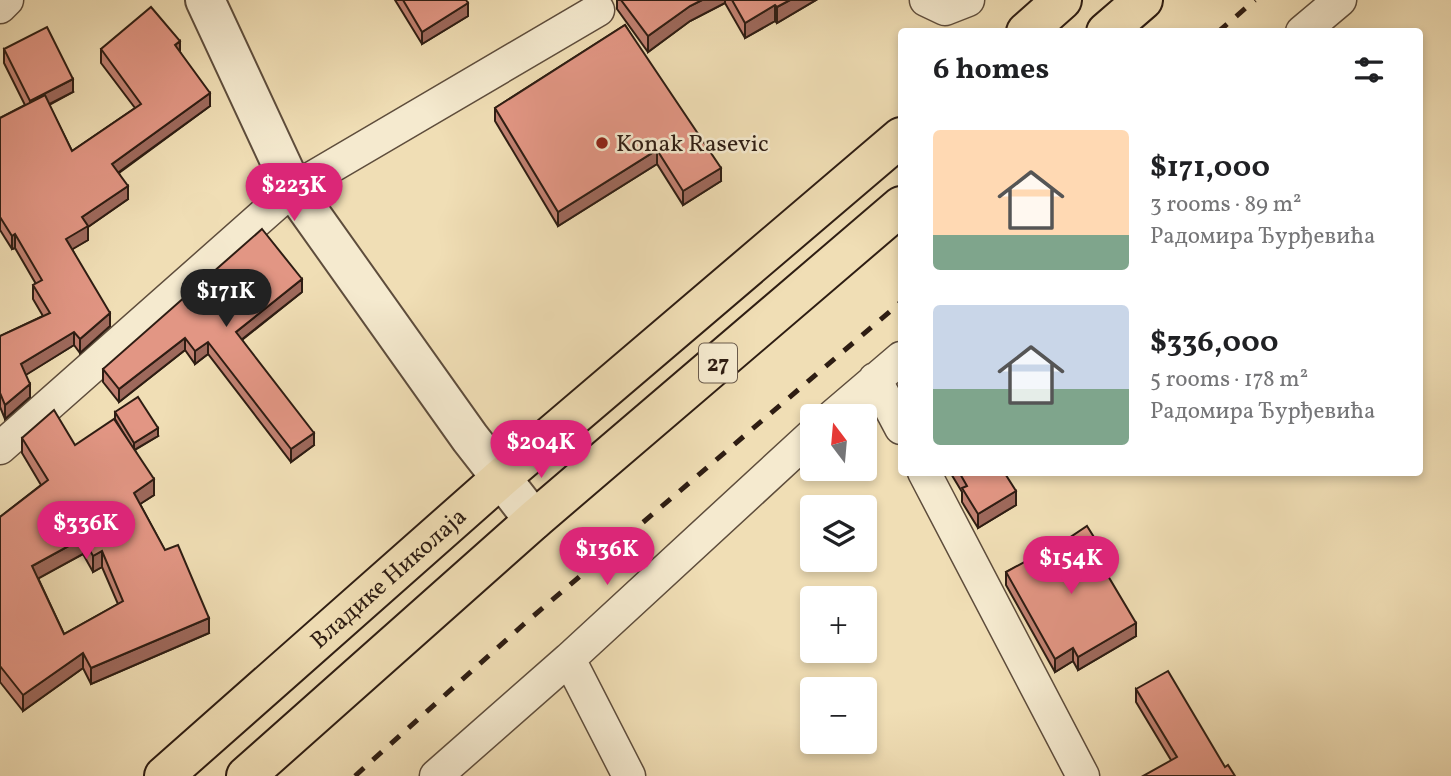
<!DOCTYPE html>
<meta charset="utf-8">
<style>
:root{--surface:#fff;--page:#f6f6f6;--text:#202124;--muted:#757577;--accent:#db2777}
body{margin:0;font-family:Vollkorn,serif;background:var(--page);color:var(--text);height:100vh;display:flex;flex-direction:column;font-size:26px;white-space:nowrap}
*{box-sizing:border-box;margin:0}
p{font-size:23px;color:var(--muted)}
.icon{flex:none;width:38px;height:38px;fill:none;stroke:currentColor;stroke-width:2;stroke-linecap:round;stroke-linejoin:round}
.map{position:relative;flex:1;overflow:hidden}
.panel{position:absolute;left:898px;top:28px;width:525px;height:448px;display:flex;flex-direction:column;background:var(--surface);border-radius:7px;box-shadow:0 4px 10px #0003}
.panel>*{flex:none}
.needle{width:46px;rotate:344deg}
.fabs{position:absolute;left:800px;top:404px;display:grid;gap:14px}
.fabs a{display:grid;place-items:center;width:77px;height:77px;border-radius:7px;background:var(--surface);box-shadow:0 4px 10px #0003;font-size:35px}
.price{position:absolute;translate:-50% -60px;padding:0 16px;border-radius:24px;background:var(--accent);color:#fff;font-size:23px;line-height:46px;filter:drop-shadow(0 2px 4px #0008)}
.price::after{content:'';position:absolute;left:50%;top:42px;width:21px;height:16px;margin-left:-10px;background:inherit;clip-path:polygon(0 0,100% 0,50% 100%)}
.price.selected{background:#222;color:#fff}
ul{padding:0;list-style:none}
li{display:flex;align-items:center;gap:21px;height:175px;padding:0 35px}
li span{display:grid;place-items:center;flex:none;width:196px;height:140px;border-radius:7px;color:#555}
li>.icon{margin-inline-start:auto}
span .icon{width:84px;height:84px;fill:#fffc;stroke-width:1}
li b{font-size:30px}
h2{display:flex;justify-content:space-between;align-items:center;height:84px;padding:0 35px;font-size:30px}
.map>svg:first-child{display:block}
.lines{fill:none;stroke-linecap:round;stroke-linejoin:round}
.minor-casing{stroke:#5e4d3c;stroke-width:35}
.tertiary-casing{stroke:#5e4d3c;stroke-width:42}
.primary-casing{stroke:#2e1d13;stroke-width:42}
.minor{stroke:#f5eacf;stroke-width:32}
.tertiary{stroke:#f5eacf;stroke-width:38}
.primary{stroke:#f0deb5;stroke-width:38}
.rail{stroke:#2e1d13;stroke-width:5;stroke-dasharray:12 12;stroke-linecap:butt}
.wall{fill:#c28172;stroke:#2e1d13;stroke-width:2;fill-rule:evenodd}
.shaded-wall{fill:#9e695c;stroke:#2e1d13;stroke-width:2}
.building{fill:#e29684;stroke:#2e1d13;stroke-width:2;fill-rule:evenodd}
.poi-dot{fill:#8f2418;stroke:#f5eacf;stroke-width:2.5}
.labels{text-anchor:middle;stroke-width:5;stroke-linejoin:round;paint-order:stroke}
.shield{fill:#f5eacf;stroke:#6a5a4b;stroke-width:2}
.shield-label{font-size:23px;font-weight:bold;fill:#2e1d13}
.poi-label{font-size:24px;fill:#2e1d13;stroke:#f5eacf;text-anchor:start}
.street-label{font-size:24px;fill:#2e1d13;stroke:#f5eacf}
</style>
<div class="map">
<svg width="1451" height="776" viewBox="0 0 1451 776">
<rect width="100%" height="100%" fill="#f0deb5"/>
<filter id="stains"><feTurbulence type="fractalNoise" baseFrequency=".00286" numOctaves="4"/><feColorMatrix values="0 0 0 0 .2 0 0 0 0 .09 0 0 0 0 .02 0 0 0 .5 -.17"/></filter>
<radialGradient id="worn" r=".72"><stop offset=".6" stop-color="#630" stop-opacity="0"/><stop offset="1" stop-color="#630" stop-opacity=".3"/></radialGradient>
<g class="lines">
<g class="minor-casing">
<path id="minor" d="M926 0 945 9 968 0
M0 7 7 0
M1302 32 1340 0
M875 379 901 428
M833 416 901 358
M0 448 293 189 598 10
M924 472 1083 776
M569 659 629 776
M436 776 569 659 812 435"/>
</g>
<g class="tertiary-casing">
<path id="tertiary" d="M205 0 293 189 470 438 534 520"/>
</g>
<g class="primary-casing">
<g id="primary">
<path d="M1026 32 1062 0"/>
<path d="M1106 32 1143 0"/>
<path id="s1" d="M164 776 501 478 901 137"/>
<path d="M246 776 534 520 901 206"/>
</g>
</g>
<use href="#minor" class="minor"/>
<use href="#tertiary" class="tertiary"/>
<use href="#primary" class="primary"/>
<path class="rail" d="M1218 32 1255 0
M355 776 524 624 901 302"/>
</g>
<path class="wall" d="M395 0H466L468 16 422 44Z
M617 0H816L777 23 775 21 745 38 725 3 690 21 648 52 617 9Z
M625 25 721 181 683 205 657 164 558 226 495 121V108Z
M4 49 73 92 49 105 72 151 135 108 101 63V49L180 52 210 106 119 173 128 199 88 227V240L72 249 110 326 80 353 74 345 25 375 30 397 5 419 0 407V336L43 316 33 299V285L36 284 15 248 12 249 0 230V118L25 105 4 63Z
M302 292 242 340 314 445 291 462 208 354 195 364 185 350 119 402 103 382V369Z
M115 412 158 436 135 450 154 495 140 504 209 633 91 684 83 668 23 711 0 682V517L41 485 22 453V438L75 445 127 439 115 419ZM83 554 93 572 102 567 118 604 64 634 38 578Z
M950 472H1004L1016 505 978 528 962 502V492Z
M1051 550 1102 563 1101 564 1136 636 1078 670 1073 661 1055 672 1006 585V572Z
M1136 689 1225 767 1171 760 1136 702Z"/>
<path class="shaded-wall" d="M702 0H725V3L690 21 648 52V36L690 6Z
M790 0H816L777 23V7Z
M468 3V16L422 44V32Z
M775 5V21L745 38V23Z
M180 41V55L175 45Z
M73 79V92L30 114V101Z
M210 93V106L112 177V164Z
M657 150V164L558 226V212Z
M721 168V181L683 205V191Z
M128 186V199L88 227V240L66 253V239L82 217Z
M15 234V248L12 249V236Z
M302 279V292L236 344V332Z
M110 313V326L80 353V339Z
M74 332V345L21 378V364Z
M185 338V350L119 402V389Z
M208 342V354L195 364V351Z
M30 384V397L5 419V405Z
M158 428V436L134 450V443Z
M314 433V445L291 462V449Z
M154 479V495L134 508V493Z
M1016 491V505L978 528V514Z
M83 538V554L32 582V566Z
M1102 550V563L1095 567V554Z
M102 551V567L93 572V556Z
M209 618V633L91 684V668Z
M1136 623V636L1078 670V657Z
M1073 648V661L1055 672V659Z
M83 653V668L23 711V695Z"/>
<path class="building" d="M403 0H466L468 3 422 32Z
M621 0H702L690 6 648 36Z
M732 0H790L777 7 775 5 745 23Z
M151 7 180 41 175 45 210 93 112 164 128 186 82 217 88 226 66 239 110 313 80 339 74 332 21 364 30 384 5 405 0 393V336L50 313 33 285 42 280 15 234 12 236 0 217V118L45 95 72 151 141 104 101 49Z
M625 25 721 168 683 191 657 150 558 212 495 108Z
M47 27 73 79 30 101 4 49Z
M262 229 302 279 236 332 314 433 291 449 208 342 195 351 185 338 119 389 103 369Z
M138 397 158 428 134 443 115 412Z
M54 410 75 445 114 419 154 479 134 493 165 550 178 545 209 618 91 668 83 653 23 695 0 666V517L48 480 22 438ZM83 538 93 556 102 551 123 601 64 634 32 566Z
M959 472H1004L1016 491 978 514 962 488 967 486Z
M1087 526 1102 550 1095 554 1136 623 1078 657 1073 648 1055 659 1006 572 1050 548 1051 550Z
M1168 671 1225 767 1228 765 1235 776H1143L1177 757 1136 689Z"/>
<circle class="poi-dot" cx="602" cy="143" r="7"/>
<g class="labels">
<rect class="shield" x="699" y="343.5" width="38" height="39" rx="5"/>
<g class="shield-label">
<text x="718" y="371">27</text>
</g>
<g class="poi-label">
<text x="616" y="151">Konak Rasevic</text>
</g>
<g class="street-label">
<text dy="8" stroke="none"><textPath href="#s1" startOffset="299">Владике Николаја</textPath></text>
</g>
</g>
<rect width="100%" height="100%" filter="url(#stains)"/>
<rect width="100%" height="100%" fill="url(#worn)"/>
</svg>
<div class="fabs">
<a><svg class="needle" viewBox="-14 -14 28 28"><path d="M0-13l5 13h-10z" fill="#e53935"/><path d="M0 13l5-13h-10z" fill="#757577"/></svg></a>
<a><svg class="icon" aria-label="layers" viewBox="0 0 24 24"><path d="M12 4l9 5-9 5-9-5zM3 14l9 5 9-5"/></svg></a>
<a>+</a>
<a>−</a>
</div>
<b class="price" style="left:294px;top:223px">$223K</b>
<b class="price selected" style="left:226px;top:329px">$171K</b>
<b class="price" style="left:541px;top:480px">$204K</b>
<b class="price" style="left:86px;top:561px">$336K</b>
<b class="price" style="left:607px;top:587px">$136K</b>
<b class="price" style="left:1071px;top:596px">$154K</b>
<section class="panel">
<h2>6 homes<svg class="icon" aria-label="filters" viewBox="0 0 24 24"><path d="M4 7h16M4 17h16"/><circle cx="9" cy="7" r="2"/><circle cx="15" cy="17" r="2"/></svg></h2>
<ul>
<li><span style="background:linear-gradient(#ffd9b3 75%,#7fa58c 0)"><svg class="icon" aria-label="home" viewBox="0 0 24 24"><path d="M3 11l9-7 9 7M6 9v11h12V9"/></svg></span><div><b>$171,000</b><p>3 rooms · 89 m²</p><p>Радомира Ђурђевића</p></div></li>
<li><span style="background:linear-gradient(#c9d6e8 60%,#7fa58c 0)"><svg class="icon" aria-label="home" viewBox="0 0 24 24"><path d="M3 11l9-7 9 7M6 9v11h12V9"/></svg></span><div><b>$336,000</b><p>5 rooms · 178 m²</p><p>Радомира Ђурђевића</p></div></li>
</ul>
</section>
</div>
